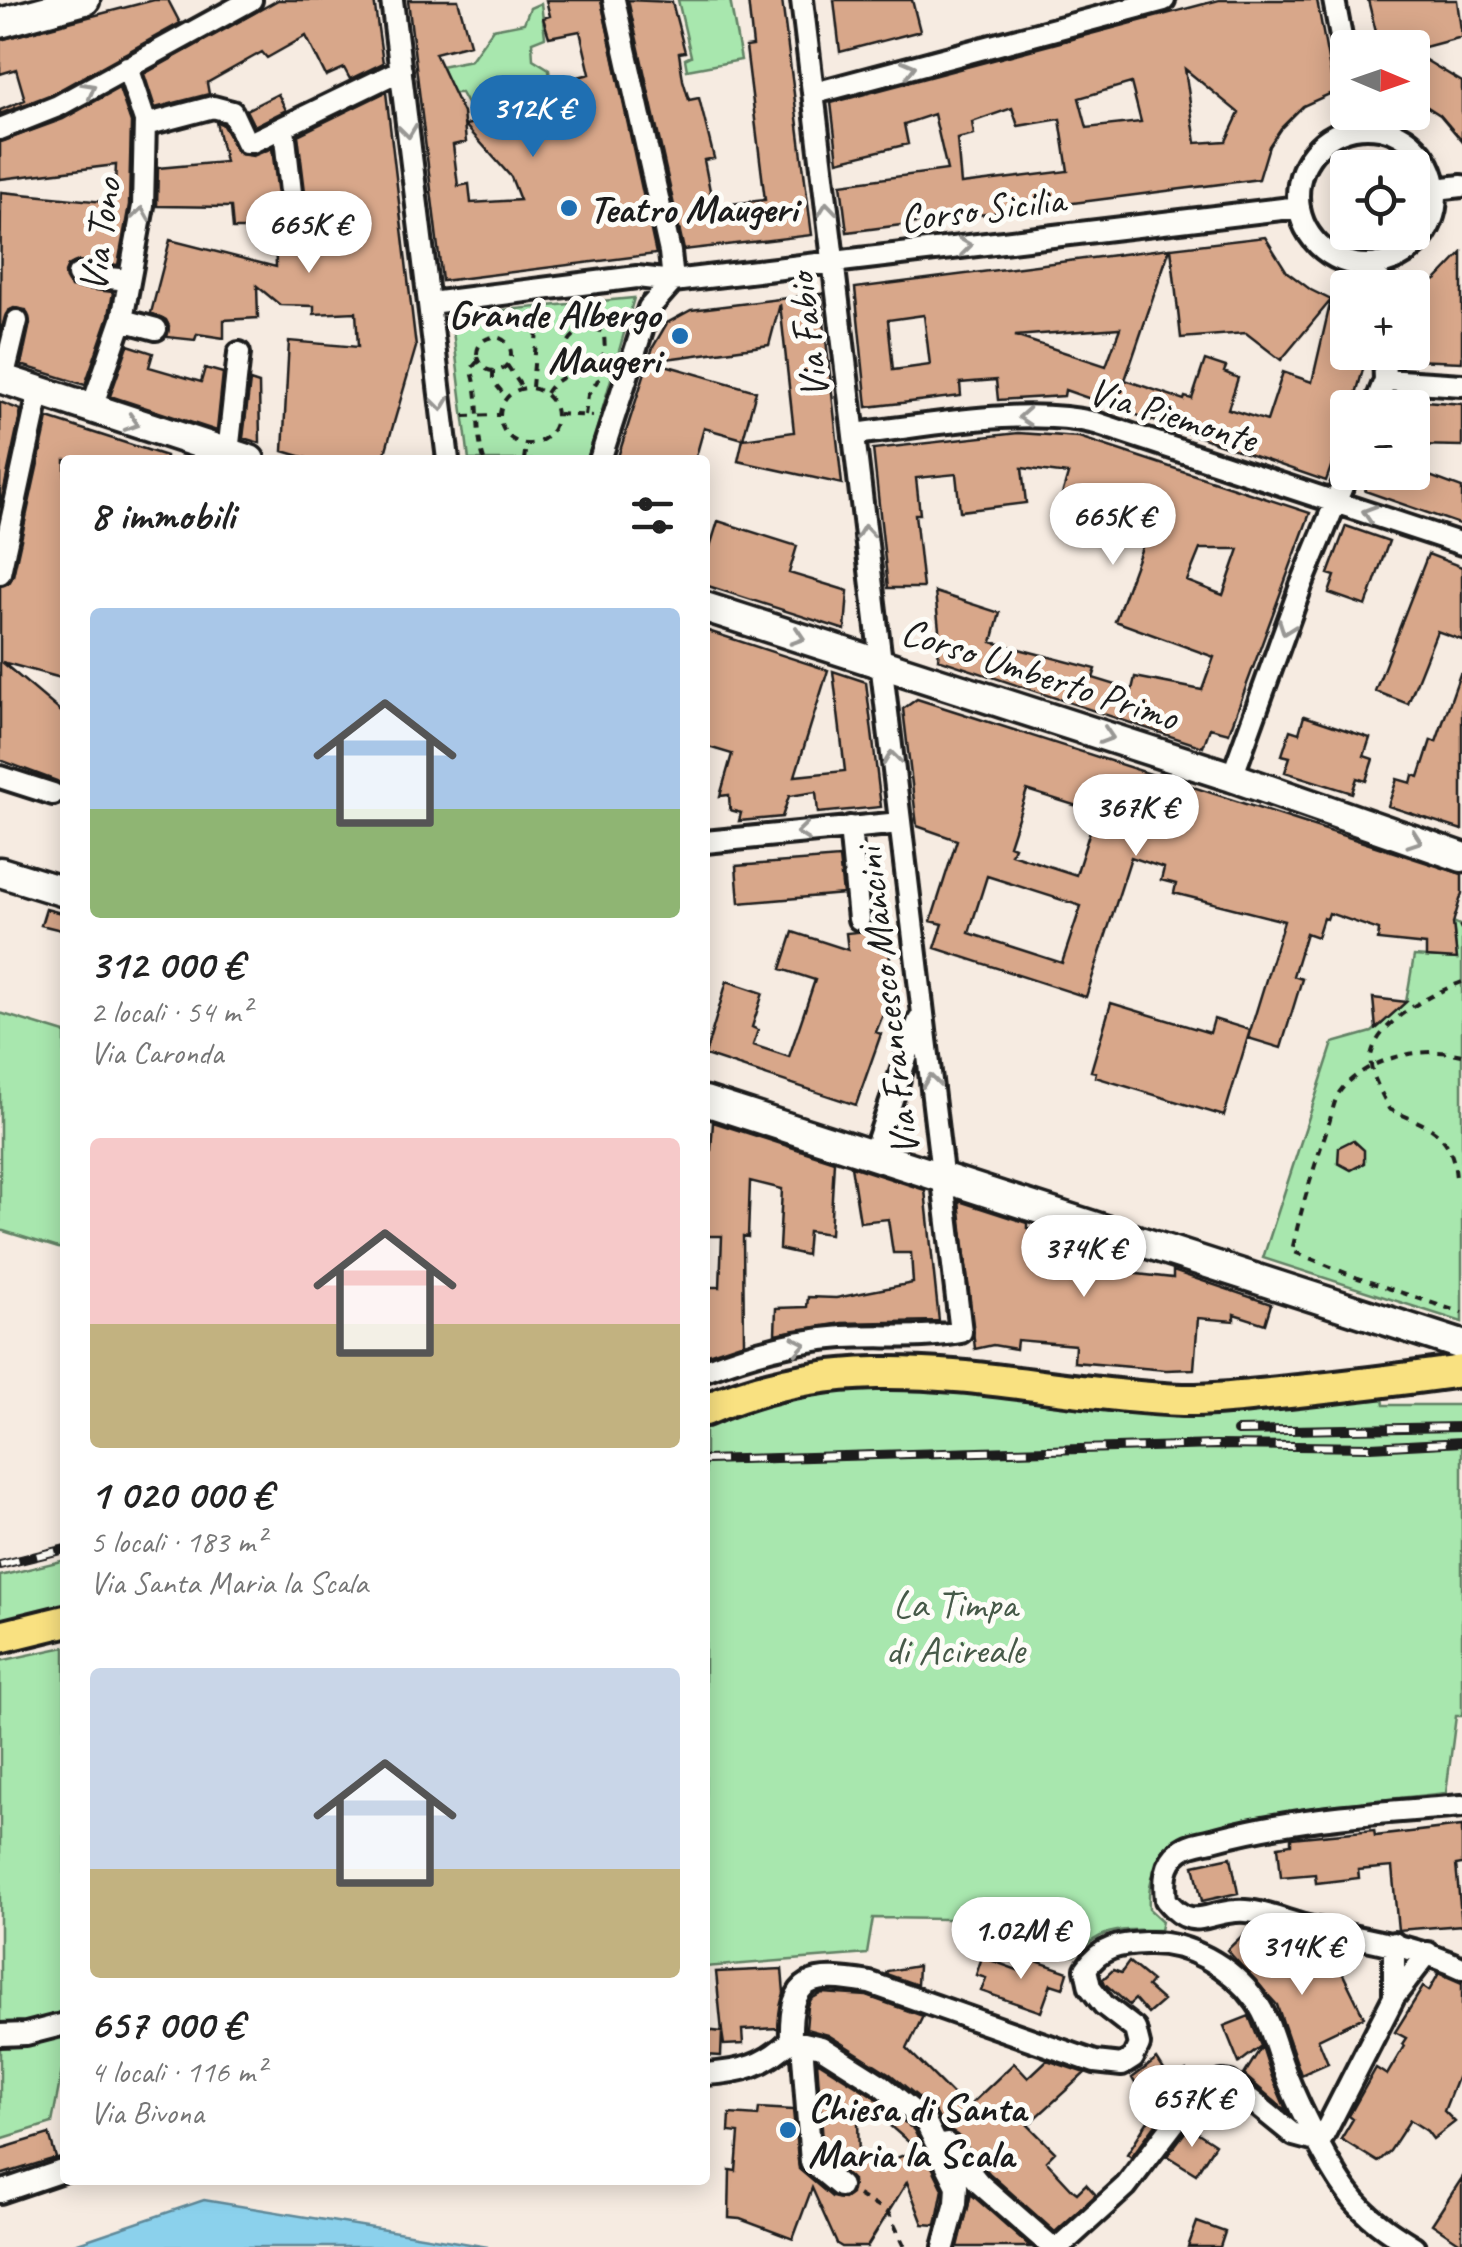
<!DOCTYPE html>
<html lang="it">
<meta charset="utf-8">
<style>
:root{--surface:#fff;--page:#f6f6f6;--text:#222;--muted:#767676;--accent:#1f6fb2}
body{margin:0;font-family:Caveat,sans-serif;background:var(--page);color:var(--text);height:100vh;display:flex;flex-direction:column;font-size:38px;white-space:nowrap}
*{box-sizing:border-box;margin:0}
p{font-size:32px;color:var(--muted)}
.icon{flex:none;width:55px;height:55px;fill:none;stroke:currentColor;stroke-width:2;stroke-linecap:round;stroke-linejoin:round}
.map{position:relative;flex:1;overflow:hidden}
.panel{position:absolute;left:60px;top:455px;width:650px;height:1730px;display:flex;flex-direction:column;background:var(--surface);border-radius:10px;box-shadow:0 5px 25px #0003}
.panel>*{flex:none}
.needle{width:65px;rotate:92deg}
.fabs{position:absolute;left:1330px;top:30px;display:grid;gap:20px}
.fabs a{display:grid;place-items:center;width:100px;height:100px;border-radius:10px;background:var(--surface);box-shadow:0 5px 25px #0003;font-size:50px}
.price{position:absolute;translate:-50% -85px;padding:0 22px;border-radius:35px;background:#fff;color:#222;font-size:32px;line-height:65px;filter:drop-shadow(0 2px 5px #0008)}
.price::after{content:'';position:absolute;left:50%;top:60px;width:30px;height:22px;margin-left:-15px;background:inherit;clip-path:polygon(0 0,100% 0,50% 100%)}
.price.on{background:var(--accent);color:#fff}
ul{padding:0;list-style:none}
li{display:grid;align-content:center;gap:20px;height:530px;padding:0 30px}
li span{display:grid;place-items:center;height:310px;border-radius:10px;color:#555}
li>.icon{margin-inline-start:auto}
span .icon{width:180px;height:180px;fill:#fffc;stroke-width:1}
li b{font-size:42px}
h2{display:flex;justify-content:space-between;align-items:center;height:120px;padding:0 30px;font-size:42px}
.map>svg:first-child{display:block}
.green{fill:#a8e7ae;stroke:#628265;stroke-width:2.5}
.water{fill:#8bd1ec;stroke:#5f8999;stroke-width:2.5}
.building{fill:#d8a78a;stroke:#1c1c1c;stroke-width:2.5;fill-rule:evenodd}
.lines{fill:none;stroke-linecap:round;stroke-linejoin:round}
.street-casing{stroke:#1c1c1c;stroke-width:28}
.secondary-casing{stroke:#1c1c1c;stroke-width:35}
.primary-casing{stroke:#1c1c1c;stroke-width:38}
.path{stroke:#1c1c1c;stroke-width:4;stroke-dasharray:8 8;stroke-linecap:butt}
.street{stroke:#fdfcf7;stroke-width:20}
.secondary{stroke:#fdfcf7;stroke-width:28}
.primary{stroke:#f9e181;stroke-width:30}
.rail-casing{stroke:#1c1c1c;stroke-width:10}
.rail{stroke:#fdfcf7;stroke-width:6;stroke-dasharray:19;stroke-linecap:butt}
.oneway{stroke:#989794}
.poi-dot{fill:#1f6fb2;stroke:#fdfcf7;stroke-width:4}
.labels{text-anchor:middle;stroke-width:10;stroke-linejoin:round;paint-order:stroke}
.poi-label{font-size:40px;font-weight:bold;fill:#1c1c1c;stroke:#fdfcf7;text-anchor:start}
.street-label{font-size:40px;fill:#1c1c1c;stroke:#fdfcf7}
.park-label{font-size:40px;fill:#465948;stroke:#fdfcf7}
</style>
<div class="map">
<svg width="1462" height="2247" viewBox="0 0 1462 2247">
<rect width="100%" height="100%" fill="#f6ebe1"/>
<filter id="ink" filterUnits="userSpaceOnUse"><feTurbulence type="fractalNoise" baseFrequency=".01" numOctaves="2"/><feDisplacementMap in="SourceGraphic" scale="20" xChannelSelector="R" yChannelSelector="G"/><feConvolveMatrix kernelMatrix="1 2 1 2 8 2 1 2 1" color-interpolation-filters="sRGB"/></filter>
<g filter="url(#ink)">
<path class="green" d="M678 0H730L741 60 687 70 685 59 691 56Z
M541 3 545 37 532 42 533 59 549 69 550 83 522 86 528 113 477 122 461 93H453L441 66 471 60 493 29 524 23 530 8Z
M634 298 588 460H469L451 315Z
M1453 922 1462 926V1322L1263 1258 1333 1043 1372 1032 1406 1002 1414 956 1457 959Z
M0 1013 65 1033V1250L0 1230Z
M932 1386C1014 1397 1094 1410 1176 1413 1245 1415 1315 1407 1383 1397L1384 1405H1462V1716H1456L1446 1793 1314 1807 1177 1839C1156 1859 1147 1880 1149 1909L1162 1921 1160 1930C1120 1930 1104 1926 1074 1956L1022 1949 1018 1920 873 1918 867 1954 705 1967V1424C727 1416 750 1406 773 1401 825 1389 879 1387 932 1386Z
M65 1560V1608L0 1622V1576Z
M65 1647V2055L52 2123 0 2139V1661Z"/>
<path class="water" d="M204 2200 488 2247H66Z"/>
<path class="building" d="M154 0H168L180 23 52 94 0 114V110L25 100 16 69 0 74V40Z
M278 0H374L383 63 350 79 344 68 326 76 306 36 267 58 262 52 207 83 209 94 155 108 144 74Z
M408 0H458L470 44 435 53 463 113 466 142 453 145 458 186 469 184 471 203 520 200 511 177 465 125 585 101 578 77 590 74 580 31 549 37 543 18 550 16 546 0H601L656 254 442 281Z
M628 0 672 2 685 52 679 53 683 80 689 100 699 98 714 158 704 160 713 206 765 200 746 47 753 46 748 0H782L812 235 684 250Z
M834 0H912L920 31 840 52Z
M1219 0H1317L1334 92 1303 106 1281 128 1269 146 1259 179 847 232 841 184 947 170 934 114 904 124 908 144 838 161 831 103ZM1185 69 1239 113 1226 141 1196 143ZM1131 83 1141 122 1087 128 1079 98ZM1012 108 1018 126 1060 119 1068 171 961 184 957 139 974 135 972 122Z
M1368 0H1457L1462 37 1421 48H1380Z
M1412 52 1462 82V141L1440 115 1412 97Z
M119 88 131 123 129 205 118 265 78 261 68 266 65 273 71 287 113 292 109 316 85 385 21 365 30 323 26 310 14 308 8 311 0 333 1 192 114 203 116 165 0 179V142L63 119Z
M386 92 416 347 383 460H313L283 451 289 341 358 347 356 312 314 314V306L280 305 257 286 258 318 224 320V338L197 334 195 340 167 337 169 326 166 320 151 313 170 240 276 267 275 229H233L231 207 157 206 158 168 225 162 216 122 222 124 240 154 253 156 272 148 279 203 286 213 294 214 304 207 306 200 298 135Z
M278 94 286 110 254 126 246 110Z
M1265 237 1287 272 1311 290 1331 300 1281 360 1246 333 1181 338 1171 248Z
M1170 248 1125 380 1184 400 1185 397 1192 399 1205 360 1226 367 1224 372 1238 378 1228 409 1267 421 1283 372 1312 382 1331 300 1348 304V352H1363L1364 366 1352 408H1348V419L1326 481 1065 390 1064 396 998 400 996 380 960 383 961 396 867 407 855 288ZM924 315 930 365 893 370 888 320ZM1120 328 1106 366 1015 336Z
M1462 253V362L1412 360V295L1437 279Z
M821 294 842 484 738 461 743 439 704 428 695 460H617L653 347 667 323 691 310ZM780 304 794 432 743 439 756 391 651 361 769 345Z
M128 345 153 353 149 367 201 382 205 368 223 373 217 431 110 396Z
M250 381 259 384 260 443 243 438Z
M1412 400 1462 404V446L1412 445Z
M0 402 21 410 0 508Z
M48 418 166 456V460H65V679L2 662 65 715V788L57 781 0 760V586L9 583 13 576Z
M1018 433 1079 437 1310 513 1229 733 1210 728 1203 747 938 659 940 639 935 592 1000 613 992 642 1096 669 1093 678 1132 690 1135 677 1202 690 1214 657 1115 621 1144 542 1126 538 1128 531 1078 523 1056 515 1068 474 1022 468 1026 503 960 511 956 474 916 478 920 514H915L923 588H888L873 449ZM1200 549H1239L1223 595 1187 581Z
M1372 472H1419L1462 488V525L1365 491Z
M718 521 797 546 789 573 848 591 845 630 705 585V563Z
M1346 526 1389 541 1366 606 1329 593 1335 576 1328 574Z
M1428 554 1462 567V640L1437 631 1408 704 1375 691Z
M705 630 828 670 795 776 845 771 833 671 866 682 881 807 818 813 816 792 789 796 782 817 739 821 741 813 730 810 729 795 720 796 732 754 705 746Z
M1460 674H1462V830L1388 806 1397 779 1411 783 1413 775 1419 777 1431 740 1436 742Z
M917 699 1157 776 1156 779 1172 785 1189 790 1190 786 1462 874V893L1453 923 1457 959 1426 957V945L1378 940 1379 930 1329 913 1327 919 1323 918 1317 937 1306 933 1293 976 1302 979 1281 1048 1248 1038 1284 921 1174 893 1176 884 1161 880 1164 868 1131 857 1086 997 935 948 943 924 931 921 957 840 917 826 903 709ZM1027 790 1096 812 1076 875 1011 854 1014 847 1009 845ZM987 876 1081 906 1062 963 969 933Z
M1304 716 1370 738 1364 756 1373 759 1366 781 1357 778 1352 793 1285 772 1290 757 1282 755 1290 730 1299 733Z
M839 858 843 894 739 903 736 866Z
M46 909 65 914V931L41 925Z
M887 929 893 990 876 1032 881 1034 856 1105 705 1055 727 981 763 993 752 1027 758 1030 753 1045 789 1057 815 980 781 969 793 932 848 950 846 933Z
M1373 998 1406 1002 1376 1029Z
M1111 1003 1210 1033 1214 1019 1250 1030 1224 1116 1095 1077 1096 1072 1091 1071Z
M713 1122 834 1161 830 1234 808 1231 806 1255 779 1249 782 1189 750 1181 748 1237 743 1236 744 1342 705 1355V1287H720L722 1236H705V1150H711Z
M1353 1140 1364 1150V1163L1351 1170 1338 1163 1339 1147Z
M851 1166 925 1190 939 1321 842 1323 775 1334 776 1308 807 1307 808 1297 836 1298 913 1283 911 1253H893L888 1219 860 1222Z
M959 1201 1027 1223V1228L1065 1238 1064 1249 1076 1250V1265L1084 1268 1173 1278V1271L1271 1304 1265 1324 1234 1314V1321L1198 1318 1194 1369 1166 1370 1074 1362 1075 1345 1017 1340 1016 1349 993 1345 975 1349Z
M1462 1826V1864L1456 1865 1462 1925 1398 1930 1392 1867 1358 1870 1359 1878 1316 1883 1315 1874 1281 1877 1278 1846 1291 1844V1838L1374 1830 1375 1836Z
M1231 1857 1238 1893 1202 1901 1194 1865Z
M1247 1931 1285 1972 1331 1950 1364 2017 1318 2039 1328 2063 1301 2075 1277 2005 1227 1950Z
M982 1957 1020 1971 1025 1957 1068 1972 1063 1988 1051 1984 1041 2012 981 1991 986 1978 976 1975Z
M1129 1962 1152 1981 1147 1987 1163 2001 1148 2014 1135 1999 1129 2005 1105 1984 1103 1979 1113 1970 1121 1973Z
M918 1966 917 1985 886 1974 887 1971Z
M782 1969 784 1993 778 2028 742 2030 743 2044 724 2045 722 2032 721 2056 705 2055V2030L722 2032 716 1972Z
M1439 1973 1462 1983V2082L1457 2078 1444 2111 1455 2122 1433 2139 1427 2131 1410 2120 1390 2151 1378 2162 1341 2139 1353 2119 1349 2116 1376 2068 1387 2075 1404 2046 1402 2044 1406 2038 1395 2032 1423 1987 1429 1991Z
M822 1993 867 1996 923 2016 907 2049 958 2100 961 2096 970 2105 1014 2063 1028 2078 1047 2060 1085 2073 1028 2125 1055 2152 1046 2161 1073 2190 1077 2193 1086 2184 1096 2195 1055 2232 990 2174 957 2135 945 2130 934 2110 890 2074 828 2035 806 2029 808 2006 811 1999Z
M1249 2016 1261 2046 1239 2063 1224 2026Z
M1262 2046 1272 2077 1287 2112 1244 2075Z
M1157 2059 1171 2081 1186 2071 1194 2087 1167 2109 1131 2157 1127 2154 1153 2113 1132 2078Z
M817 2061 873 2096 914 2130 943 2189 936 2225 923 2224 907 2182 867 2247H842L837 2244 812 2188 793 2239 740 2219 729 2218 730 2170 736 2171 739 2133 729 2132 730 2114 758 2116 759 2108 793 2110 799 2169 832 2197 844 2199 851 2194 852 2180 824 2155ZM881 2118 918 2150 883 2163 859 2160 858 2119Z
M1189 2127 1215 2144 1196 2174 1167 2156Z
M49 2134 56 2158 0 2175V2149Z
M1462 2178V2244L1432 2224Z
M971 2194 1031 2247H958Z
M1197 2222 1225 2232 1220 2247H1188Z"/>
<g class="lines">
<g class="street-casing">
<path id="street" d="M392 0 448 460
M614 0 670 252 673 281
M1334 0 1348 74
M815 93 1164 0
M145 125 213 107 232 112 246 142H252L401 70
M1298 196a69 69 0 1 1 138 0a69 69 0 1 1-138 0Z
M0 129 58 106 251 0
M284 129 292 201
M1436 189 1462 186
M1377 264 1379 288
M78 275 129 280
M430 303 637 277 673 281 1299 207
M122 320 156 329
M3 379 17 321
M1385 380 1462 385
M1374 408 1385 380 1384 352
M91 410 122 320 143 206 145 121 127 67
M854 434C928 426 1023 406 1096 423L1462 544
M228 453 239 353
M600 460 649 308 673 281
M0 573 39 393
M0 777 53 794
M1232 777 1301 586 1348 472
M850 827 859 919
M705 842 900 823
M873 1155 919 1020
M705 1370C748 1353 797 1340 843 1337 883 1335 922 1339 961 1332L802 0
M1462 1806C1379 1813 1297 1817 1216 1839 1205 1842 1189 1843 1180 1851 1164 1863 1164 1882 1166 1900 1192 1932 1204 1913 1236 1911 1257 1909 1284 1921 1304 1926 1359 1939 1411 1944 1462 1968
M1394 1943V1997
M0 2035 26 2034 65 2024
M791 2040C789 1974 813 1974 870 1983L1095 2062 1122 2065 1133 2058 1139 2045 1135 2029 1104 2005 1090 1987 1086 1969C1100 1947 1120 1944 1145 1943 1187 1941 1231 1966 1256 2001 1270 2020 1276 2050 1285 2072 1297 2104 1329 2168 1349 2194 1365 2216 1391 2233 1414 2247
M791 2040 821 2047 881 2085 925 2121 957 2186 956 2203 944 2247
M802 2043 811 2162 840 2186
M705 2074C741 2072 765 2066 791 2040
M947 2144 980 2184 1052 2247
M0 2192 65 2170
M1059 2247 1126 2186 1178 2118 1222 2082 1230 2083 1294 2135 1320 2142 1394 1997 1428 1953"/>
</g>
<g class="secondary-casing">
<path id="secondary" d="M0 23 85 0
M0 378 250 460
M705 607 1232 777 1462 857
M0 872 65 892
M705 1101 1462 1345"/>
</g>
<g class="primary-casing">
<path id="primary" d="M705 1410C870 1337 1014 1393 1183 1400 1218 1401 1254 1395 1289 1392 1347 1386 1404 1379 1462 1371
M0 1637 65 1621"/>
</g>
<path class="path" d="M477 354a17 17 0 1 1 34 0a17 17 0 1 1-34 0Z
M478 361 471 369C482 398 474 430 484 460
M507 365 521 386
M493 371V381L506 397
M532 387 539 308
M500 416a28 28 0 1 1 56 0a28 28 0 1 1-56 0Z
M546 393C560 371 575 377 592 366 598 363 601 357 605 352L604 333 590 325C569 335 558 349 569 372
M558 414 593 416
M585 415 588 395 598 380 592 366
M464 416 499 415
M524 460 526 445
M1460 925 1462 929
M1462 982C1432 994 1378 1020 1371 1056 1368 1071 1383 1095 1389 1109 1428 1127 1452 1130 1456 1178L1462 1181
M1462 1055C1423 1046 1368 1057 1341 1090 1334 1098 1332 1115 1328 1126 1314 1167 1301 1208 1292 1251L1358 1278 1462 1313
M858 2195 889 2214 905 2247"/>
<use href="#street" class="street"/>
<use href="#secondary" class="secondary"/>
<use href="#primary" class="primary"/>
<g class="rail-casing">
<path id="rail" d="M1237 1431 1462 1427
M705 1460 1216 1445 1371 1447 1462 1442
M0 1565 65 1549"/>
</g>
<use href="#rail" class="rail"/>
</g>
<defs><path id="oneway-chevron" d="M-2-3.5L2.5 0L-2 3.5" fill="none" stroke-width="1.6" stroke-linecap="round" stroke-linejoin="round" transform="scale(2.5)"/></defs>
<g class="oneway">
<use href="#oneway-chevron" transform="translate(909 68) rotate(-15)"/>
<use href="#oneway-chevron" transform="translate(89 89) rotate(-29)"/>
<use href="#oneway-chevron" transform="translate(408 131) rotate(83)"/>
<use href="#oneway-chevron" transform="translate(827 209) rotate(-96)"/>
<use href="#oneway-chevron" transform="translate(141 214) rotate(-82)"/>
<use href="#oneway-chevron" transform="translate(965 246) rotate(-7)"/>
<use href="#oneway-chevron" transform="translate(441 404) rotate(83)"/>
<use href="#oneway-chevron" transform="translate(1025 417) rotate(176)"/>
<use href="#oneway-chevron" transform="translate(132 423) rotate(17)"/>
<use href="#oneway-chevron" transform="translate(1369 513) rotate(-162)"/>
<use href="#oneway-chevron" transform="translate(865 532) rotate(-96)"/>
<use href="#oneway-chevron" transform="translate(1286 628) rotate(110)"/>
<use href="#oneway-chevron" transform="translate(798 637) rotate(18)"/>
<use href="#oneway-chevron" transform="translate(1107 736) rotate(18)"/>
<use href="#oneway-chevron" transform="translate(892 758) rotate(-97)"/>
<use href="#oneway-chevron" transform="translate(803 832) rotate(174)"/>
<use href="#oneway-chevron" transform="translate(1415 840) rotate(19)"/>
<use href="#oneway-chevron" transform="translate(931 1081) rotate(-97)"/>
<use href="#oneway-chevron" transform="translate(799 1345) rotate(-11)"/>
</g>
</g>
<g class="poi-dot">
<circle cx="569" cy="208" r="10"/>
<circle cx="680" cy="336" r="10"/>
<circle cx="788" cy="2130" r="10"/>
</g>
<g class="labels">
<g class="poi-label">
<text x="589" y="222">Teatro Maugeri</text>
<text x="660" y="327" text-anchor="end">Grande Albergo<tspan x="660" dy="46">Maugeri</tspan></text>
<text x="808" y="2121">Chiesa di Santa<tspan x="808" dy="46">Maria la Scala</tspan></text>
</g>
<g class="street-label">
<text transform="translate(982 208) rotate(-7)" y="14">Corso Sicilia</text>
<text transform="translate(99 235) rotate(-82)" y="14">Via Tono</text>
<text transform="translate(807 336) rotate(-97)" y="14">Via Fabio</text>
<text transform="translate(1173 414) rotate(17)" y="14">Via Piemonte</text>
<text transform="translate(1040 673) rotate(18)" y="14">Corso Umberto Primo</text>
<text transform="translate(886 1002) rotate(-97)" y="14">Via Francesco Mancini</text>
</g>
<g class="park-label">
<text x="955" y="1617">La Timpa<tspan x="955" dy="46">di Acireale</tspan></text>
</g>
</g>
</svg>
<div class="fabs">
<a><svg class="needle" viewBox="-14 -14 28 28"><path d="M0-13l5 13h-10z" fill="#e53935"/><path d="M0 13l5-13h-10z" fill="#767676"/></svg></a>
<a><svg class="icon" aria-label="locate" viewBox="0 0 24 24"><circle cx="12" cy="12" r="6"/><path d="M12 2v4M12 18v4M2 12h4M18 12h4"/></svg></a>
<a>+</a>
<a>−</a>
</div>
<b class="price on" style="left:533px;top:160px">312K €</b>
<b class="price" style="left:309px;top:276px">665K €</b>
<b class="price" style="left:1113px;top:568px">665K €</b>
<b class="price" style="left:1136px;top:859px">367K €</b>
<b class="price" style="left:1084px;top:1300px">374K €</b>
<b class="price" style="left:1021px;top:1982px">1.02M €</b>
<b class="price" style="left:1302px;top:1998px">314K €</b>
<b class="price" style="left:1192px;top:2150px">657K €</b>
<section class="panel">
<h2>8 immobili<svg class="icon" aria-label="filters" viewBox="0 0 24 24"><path d="M4 7h16M4 17h16"/><circle cx="9" cy="7" r="2"/><circle cx="15" cy="17" r="2"/></svg></h2>
<ul>
<li><span style="background:linear-gradient(#a9c7e8 65%,#8fb573 0)"><svg class="icon" aria-label="home" viewBox="0 0 24 24"><path d="M3 11l9-7 9 7M6 9v11h12V9"/></svg></span><div><b>312 000 €</b><p>2 locali · 54 m²</p><p>Via Caronda</p></div></li>
<li><span style="background:linear-gradient(#f6c9c9 60%,#c2b280 0)"><svg class="icon" aria-label="home" viewBox="0 0 24 24"><path d="M3 11l9-7 9 7M6 9v11h12V9"/></svg></span><div><b>1 020 000 €</b><p>5 locali · 183 m²</p><p>Via Santa Maria la Scala</p></div></li>
<li><span style="background:linear-gradient(#c9d6e8 65%,#c2b280 0)"><svg class="icon" aria-label="home" viewBox="0 0 24 24"><path d="M3 11l9-7 9 7M6 9v11h12V9"/></svg></span><div><b>657 000 €</b><p>4 locali · 116 m²</p><p>Via Bivona</p></div></li>
</ul>
</section>
</div>
